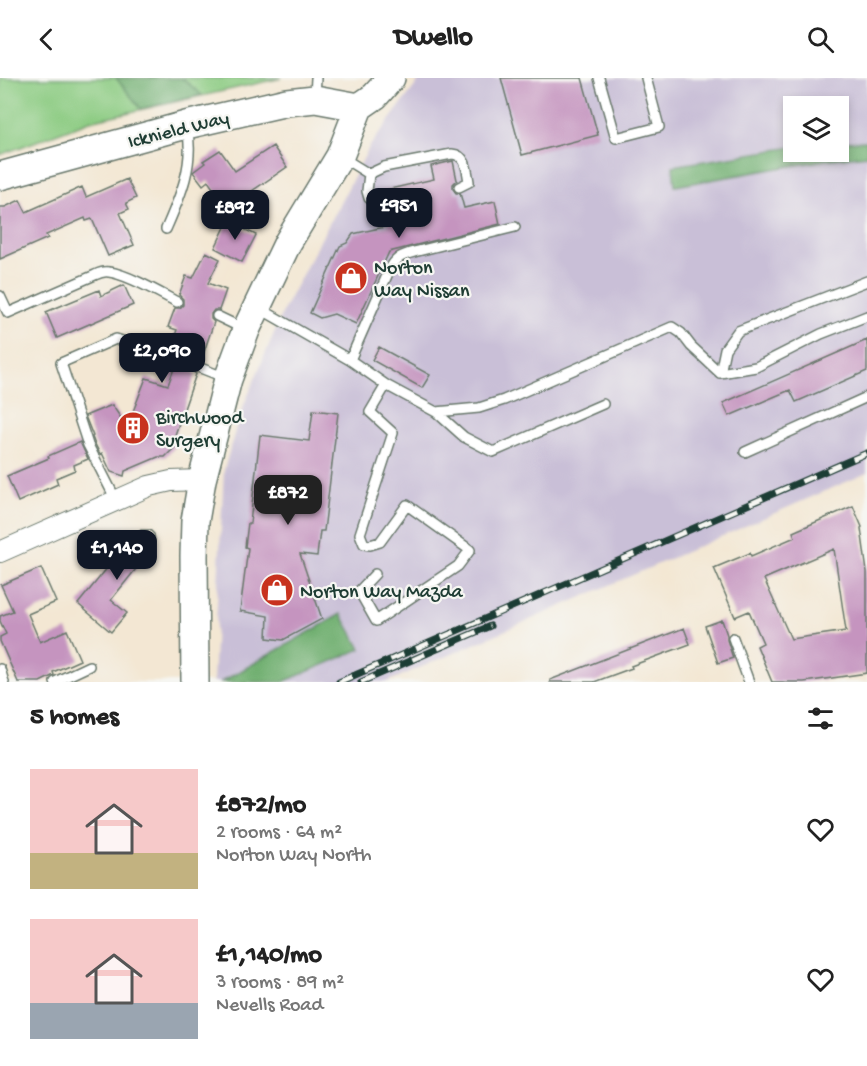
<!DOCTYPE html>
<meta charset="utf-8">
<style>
:root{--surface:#fff;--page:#f6f6f6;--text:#222;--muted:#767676;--accent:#111827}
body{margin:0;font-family:"Gochi Hand",sans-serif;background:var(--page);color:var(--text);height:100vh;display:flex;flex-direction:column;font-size:22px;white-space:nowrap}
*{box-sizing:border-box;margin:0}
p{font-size:20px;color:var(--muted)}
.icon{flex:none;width:33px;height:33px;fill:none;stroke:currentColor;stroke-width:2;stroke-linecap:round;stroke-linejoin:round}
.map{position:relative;height:604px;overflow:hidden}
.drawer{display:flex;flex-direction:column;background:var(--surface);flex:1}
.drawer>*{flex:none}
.fabs{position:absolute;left:783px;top:18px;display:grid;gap:12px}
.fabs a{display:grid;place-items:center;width:66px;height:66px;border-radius:0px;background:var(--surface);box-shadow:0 3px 9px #0003;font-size:30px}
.price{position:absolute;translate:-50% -51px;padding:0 14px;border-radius:12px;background:var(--accent);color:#fff;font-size:20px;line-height:39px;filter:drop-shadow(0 2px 3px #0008)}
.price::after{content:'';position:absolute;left:50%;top:36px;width:18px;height:14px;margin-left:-9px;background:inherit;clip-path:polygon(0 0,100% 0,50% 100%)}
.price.current{background:#222;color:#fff}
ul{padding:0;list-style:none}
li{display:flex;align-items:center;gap:18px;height:150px;padding:0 30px}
li span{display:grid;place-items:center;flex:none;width:168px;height:120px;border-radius:0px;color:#555}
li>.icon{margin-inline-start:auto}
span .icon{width:72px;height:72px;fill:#fffc;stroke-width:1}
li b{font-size:26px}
h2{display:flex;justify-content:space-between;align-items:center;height:72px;padding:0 30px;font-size:26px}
header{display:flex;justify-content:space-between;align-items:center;height:78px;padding:0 30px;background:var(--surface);font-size:27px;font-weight:800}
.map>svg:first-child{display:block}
.industrial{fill:#c9bfd7;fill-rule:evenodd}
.green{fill:#8bcb81;stroke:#55845a;stroke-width:1.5}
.forest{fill:#70af6f;stroke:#487652;stroke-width:1.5}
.building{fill:#c594bf;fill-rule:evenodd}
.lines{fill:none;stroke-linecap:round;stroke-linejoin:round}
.lane-casing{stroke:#69786c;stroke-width:12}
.street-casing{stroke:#69786c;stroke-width:22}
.secondary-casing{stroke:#69786c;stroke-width:30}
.lane{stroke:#fff;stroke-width:9}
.street{stroke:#fff;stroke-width:20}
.secondary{stroke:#fff;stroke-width:27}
.rail-casing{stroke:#1f3d34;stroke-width:7}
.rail{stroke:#f6f6f2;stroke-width:4.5;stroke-dasharray:14;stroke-linecap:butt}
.labels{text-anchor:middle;stroke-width:4.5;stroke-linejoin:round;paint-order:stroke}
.street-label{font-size:20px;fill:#1f3d34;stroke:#f6f6f2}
.poi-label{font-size:20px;fill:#1f3d34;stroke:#f6f6f2;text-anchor:start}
</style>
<header><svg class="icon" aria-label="back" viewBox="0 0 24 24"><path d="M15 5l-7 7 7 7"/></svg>Dwello<svg class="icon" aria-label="search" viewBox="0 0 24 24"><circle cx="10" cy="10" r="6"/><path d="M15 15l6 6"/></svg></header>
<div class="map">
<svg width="867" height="604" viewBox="0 0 867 604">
<rect width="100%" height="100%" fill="#f6f6f2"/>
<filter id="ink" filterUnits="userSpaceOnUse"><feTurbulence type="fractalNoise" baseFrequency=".0167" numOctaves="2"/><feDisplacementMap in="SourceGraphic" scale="12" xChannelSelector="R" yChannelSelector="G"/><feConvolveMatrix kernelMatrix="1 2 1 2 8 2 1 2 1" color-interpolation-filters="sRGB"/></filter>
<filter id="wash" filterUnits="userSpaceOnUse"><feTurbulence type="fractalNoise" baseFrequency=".008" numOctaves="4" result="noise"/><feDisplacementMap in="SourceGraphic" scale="24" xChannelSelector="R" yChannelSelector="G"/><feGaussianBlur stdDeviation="1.35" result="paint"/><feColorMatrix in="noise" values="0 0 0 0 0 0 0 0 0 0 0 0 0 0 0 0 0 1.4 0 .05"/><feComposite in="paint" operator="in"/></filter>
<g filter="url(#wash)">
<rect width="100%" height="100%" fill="#f3e7d3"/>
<path class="industrial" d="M421 0H867V395L387 604H213L224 392 239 339 284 231 370 68ZM794 28H838V74H794Z"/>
<path class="green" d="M0 0H282L90 43 0 77Z"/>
<path class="forest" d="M116 0H182L202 17 141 31Z
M867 63V77L825 82 675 108 673 88 793 69 794 74H838L839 64Z
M341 536 361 571 283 604H221Z"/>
<g id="blocks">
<path class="building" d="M501 0H582L598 57 522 77Z
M273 68 287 89 227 130 208 103 203 107 193 94 205 85 203 83 220 72 235 93Z
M453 83 457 102 453 106V111L456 115H460L464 130 495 123 500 146 389 174 356 246 334 236 320 240 310 235 340 168 347 165 353 156 389 148 385 131 390 128V123L387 119 382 118 381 113 434 101 431 88Z
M127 101 136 120 126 125 129 131 120 135 134 167 108 178 92 141 86 143 85 140 46 157 48 160 0 181V129H5L20 122 26 134 82 109 86 119Z
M228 143 256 157 242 184 215 170Z
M206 174 220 181 208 205 226 212 219 232H214L211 236V241L214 244 201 283H194L192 287V293L196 296 174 360 178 366 165 379H158L125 393 124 398 111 394 102 375 100 376 94 364 92 359 93 358 85 338 112 327 127 349 146 300 168 307 175 288 181 286 184 280 180 275 170 271 177 252 168 249 175 230H180L183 227V221L179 217 186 198 193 200Z
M124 207 133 227 57 260 46 234 99 212 101 218Z
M867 262V293L796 324 790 312 729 338 723 325Z
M379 269 430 297 422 310 372 282Z
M313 332 338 335 324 453H320L317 478 300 476 322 541 283 562 267 560 268 538 240 533 248 470 245 469 248 445H250L260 357 309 363Z
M80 364 88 381 74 387 75 392 56 400 58 406 18 424 7 398 49 380 48 378Z
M853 428 862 449 861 450 867 494V595L804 604H772L757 568 763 565 749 533 735 539 714 490 750 475 751 478 795 459 793 454ZM834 471 846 553 791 561 764 501Z
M141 452H150L154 456 155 462 152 471 111 522 127 535 111 554 78 526 134 457Z
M41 490 56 524 28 536 40 564 67 552 80 582 53 594 54 597 40 604H18L0 563V559L6 556 0 543V538L13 533 1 507Z
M722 542 727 557V562L733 580 718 585 705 548Z
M684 550 690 566 631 588 632 590 594 604H550V602Z"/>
</g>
</g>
<g filter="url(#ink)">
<use href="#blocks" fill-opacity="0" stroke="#69786c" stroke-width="1.5"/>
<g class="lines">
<g class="lane-casing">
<path id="lane" d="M599 0 616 60 659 49 646 0
M315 18 316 0
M343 80 369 96
M369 96 384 89 452 76C466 77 467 91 469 104L459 109
M369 96 367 113 369 120 374 124 384 125
M166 151C180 119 195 86 187 50
M0 218 8 235 95 197C99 195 104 193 109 194 127 196 160 215 177 224
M259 230 350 282 386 307 436 334 464 359 493 374 603 326
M217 238 244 251
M350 282 389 193C396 178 403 177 418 173L515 149
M198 289 226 300
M720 295 725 271 738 253 867 203
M720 295 756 289 821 256 867 238
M436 334 479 330 504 322 672 249 681 255 691 268 720 295
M745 374 867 319
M116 422 88 367 61 285 116 261 177 281
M375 496 359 513 376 543 458 488 470 472 407 427 380 464 370 467 364 466 360 456 393 355 370 334 386 307
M733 560 749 604
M0 591 4 604
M55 604 89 588"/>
</g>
<g class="street-casing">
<path id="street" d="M0 474 149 408 171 403 202 402"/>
</g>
<g class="secondary-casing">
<path id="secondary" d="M0 98 186 47 287 24 315 21 359 29
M195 604 194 478 195 443 202 402 228 301 246 252 288 164 340 78 359 29 375 18 391 0"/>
</g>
<use href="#lane" class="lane"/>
<use href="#street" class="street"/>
<use href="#secondary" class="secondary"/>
<g class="rail-casing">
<path id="rail" d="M339 604 867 375
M361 604 490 548"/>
</g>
<use href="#rail" class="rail"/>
</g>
</g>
<defs>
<g id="shop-disc" transform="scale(1.725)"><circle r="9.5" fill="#c8321e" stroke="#f6f6f2"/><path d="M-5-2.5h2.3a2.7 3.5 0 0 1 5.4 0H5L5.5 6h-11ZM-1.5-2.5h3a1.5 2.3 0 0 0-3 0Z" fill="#fff"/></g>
<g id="building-disc" transform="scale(1.725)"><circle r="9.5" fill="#c8321e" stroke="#f6f6f2"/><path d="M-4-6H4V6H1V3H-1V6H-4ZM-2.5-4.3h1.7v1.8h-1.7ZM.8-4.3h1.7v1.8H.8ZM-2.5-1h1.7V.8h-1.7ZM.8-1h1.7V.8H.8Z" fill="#fff"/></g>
</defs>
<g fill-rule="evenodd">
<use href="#shop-disc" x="351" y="200"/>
<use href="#building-disc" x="133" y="350"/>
<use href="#shop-disc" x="277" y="512"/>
</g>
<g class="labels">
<g class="street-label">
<text transform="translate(178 50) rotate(-14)" y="7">Icknield Way</text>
</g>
<g class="poi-label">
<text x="374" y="195">Norton<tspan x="374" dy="23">Way Nissan</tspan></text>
<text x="156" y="345">Birchwood<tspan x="156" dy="23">Surgery</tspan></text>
<text x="300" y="519">Norton Way Mazda</text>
</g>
</g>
</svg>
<div class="fabs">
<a><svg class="icon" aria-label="layers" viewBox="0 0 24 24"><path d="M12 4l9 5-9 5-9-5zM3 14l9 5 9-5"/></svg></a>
</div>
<b class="price" style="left:399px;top:161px">£951</b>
<b class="price" style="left:235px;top:163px">£892</b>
<b class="price" style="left:162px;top:306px">£2,090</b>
<b class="price current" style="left:288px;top:448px">£872</b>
<b class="price" style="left:117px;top:503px">£1,140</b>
</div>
<section class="drawer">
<h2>5 homes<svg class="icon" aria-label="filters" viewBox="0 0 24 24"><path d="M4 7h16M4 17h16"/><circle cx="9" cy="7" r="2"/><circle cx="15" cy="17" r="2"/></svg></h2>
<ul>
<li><span style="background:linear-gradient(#f6c9c9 70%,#c2b280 0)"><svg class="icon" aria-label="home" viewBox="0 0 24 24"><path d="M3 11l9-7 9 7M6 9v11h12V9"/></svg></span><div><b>£872/mo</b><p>2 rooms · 64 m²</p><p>Norton Way North</p></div><svg class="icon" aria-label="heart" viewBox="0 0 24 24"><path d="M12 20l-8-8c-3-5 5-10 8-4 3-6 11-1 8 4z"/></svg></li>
<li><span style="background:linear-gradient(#f6c9c9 70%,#9aa5b1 0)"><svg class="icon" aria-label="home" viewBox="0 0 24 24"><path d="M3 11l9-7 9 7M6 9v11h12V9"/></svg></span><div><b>£1,140/mo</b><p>3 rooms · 89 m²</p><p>Nevells Road</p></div><svg class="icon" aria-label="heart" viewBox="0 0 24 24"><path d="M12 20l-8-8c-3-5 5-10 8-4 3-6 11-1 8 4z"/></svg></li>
</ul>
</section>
